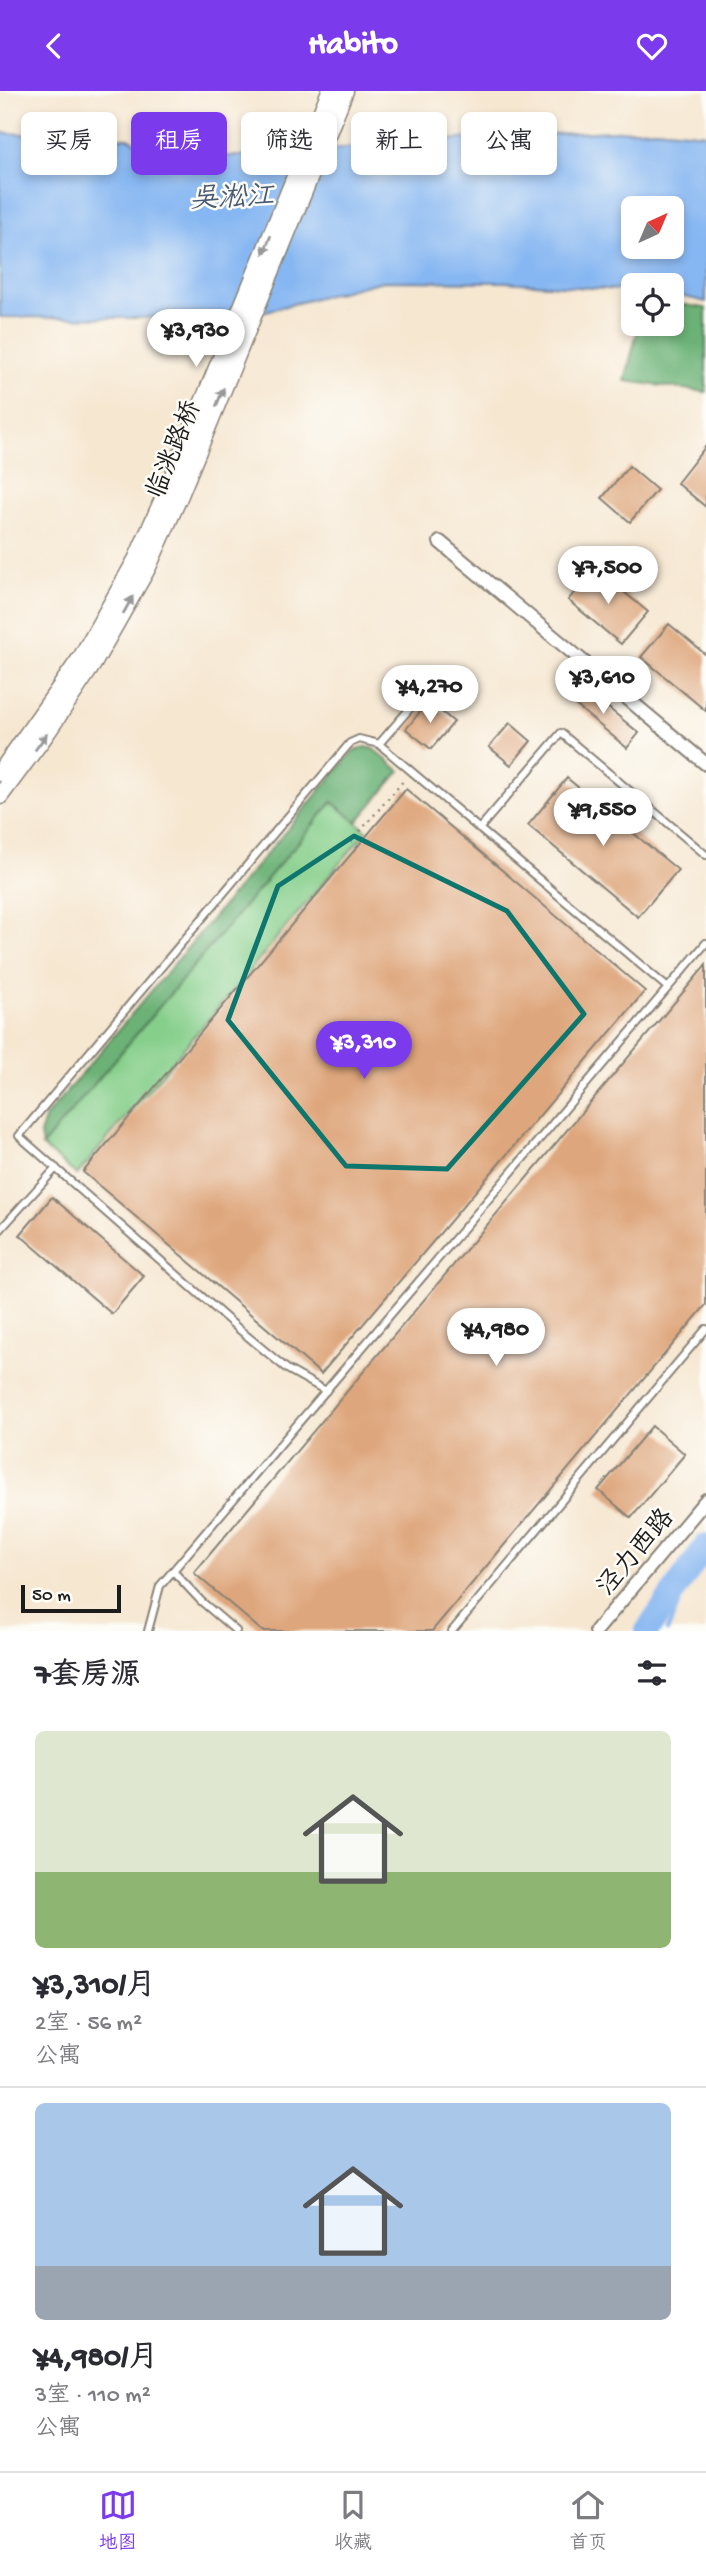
<!DOCTYPE html>
<html lang="zh">
<meta charset="utf-8">
<style>
:root{--surface:#fff;--page:#f7f7f7;--text:#2b2b33;--muted:#7c7c81;--line:#e1e1e2;--accent:#7c3aed}
body{margin:0;font-family:"Gochi Hand","LXGW WenKai TC",sans-serif;background:var(--page);color:var(--text);height:100vh;display:flex;flex-direction:column;font-size:26px;white-space:nowrap}
*{box-sizing:border-box;margin:0}
p{font-size:23px;color:var(--muted)}
.icon{flex:none;width:38px;height:38px;fill:none;stroke:currentColor;stroke-width:2;stroke-linecap:round;stroke-linejoin:round}
.map{position:relative;height:1540px;overflow:hidden}
.panel{display:flex;flex-direction:column;background:var(--surface);flex:1}
.panel>*{flex:none}
.top-card{position:absolute;left:21px;top:21px;width:665px;height:63px;display:flex;gap:14px}
.needle{width:46px;rotate:44deg}
.tools{position:absolute;left:621px;top:105px;display:grid;gap:14px}
.tools a{display:grid;place-items:center;width:63px;height:63px;border-radius:10px;background:var(--surface);box-shadow:0 4px 10px #0003;font-size:35px}
.scale{position:absolute;left:21px;bottom:18px;width:100px;box-sizing:border-box;padding-left:7px;border:4px solid #1c1c1c;border-top:0;font-size:19px;line-height:24px;white-space:nowrap;color:#1c1c1c;-webkit-text-stroke:5px #fdfcf7;paint-order:stroke}
.price{position:absolute;translate:-50% -60px;padding:0 16px;border-radius:24px;background:#fff;color:#222;font-size:23px;line-height:46px;filter:drop-shadow(0 2px 4px #0008)}
.price::after{content:'';position:absolute;left:50%;top:42px;width:21px;height:16px;margin-left:-10px;background:inherit;clip-path:polygon(0 0,100% 0,50% 100%)}
.price.on{background:var(--accent);color:#fff}
ul{padding:0;list-style:none}
li{display:grid;align-content:center;gap:14px;height:371px;padding:0 35px}
li+li{border-top:2px solid var(--line)}
li span{display:grid;place-items:center;height:217px;border-radius:10px;color:#555}
li>.icon{margin-inline-start:auto}
span .icon{width:126px;height:126px;fill:#fffc;stroke-width:1}
li b{font-size:30px}
h2{display:flex;justify-content:space-between;align-items:center;height:84px;padding:0 35px;font-size:30px}
.tag{padding:0 24px;border-radius:10px;background:var(--surface);box-shadow:0 4px 10px #0003;font-size:24px;line-height:63px}
.tag.on{background:var(--accent);color:#fff}
header{display:flex;justify-content:space-between;align-items:center;height:91px;padding:0 35px;background:var(--accent);color:#fff;font-size:32px;font-weight:700}
.tabs{display:flex;justify-content:space-around;align-items:center;height:98px;border-top:2px solid var(--line);background:var(--surface);font-size:19px;color:var(--muted)}
.tabs a{display:grid;justify-items:center;gap:4px}
.tabs .on{color:var(--accent)}
.map>svg:first-child{display:block}
.green{fill:#86cf8b;stroke:#517654;stroke-width:2}
.forest{fill:#6cb277;stroke:#44674a;stroke-width:2}
.water{fill:#87b7f2;stroke:#526a87;stroke-width:2;fill-rule:evenodd}
.lines{fill:none;stroke-linecap:round;stroke-linejoin:round}
.stream{stroke:#87b7f2;stroke-width:4.5}
.river{stroke:#87b7f2;stroke-width:24}
.building{fill:#dea67c}
.lane-casing{stroke:#898276;stroke-width:10}
.street-casing{stroke:#898276;stroke-width:16}
.secondary-casing{stroke:#898276;stroke-width:19}
.path{stroke:#898276;stroke-width:2.5;stroke-dasharray:2 5;stroke-linecap:butt}
.lane{stroke:#fff;stroke-width:6}
.street{stroke:#fff;stroke-width:12}
.secondary{stroke:#fff;stroke-width:16}
.oneway{fill:#999}
.marked{fill:none;stroke:#0f766e;stroke-width:5;stroke-linejoin:round}
.labels{text-anchor:middle;stroke-width:5;stroke-linejoin:round;paint-order:stroke}
.street-label{font-size:26px;fill:#1c1c1c;stroke:#fdfcf7}
.water-label{font-size:28px;font-style:italic;fill:#475a72;stroke:#fdfcf7}
</style>
<header><svg class="icon" aria-label="back" viewBox="0 0 24 24"><path d="M15 5l-7 7 7 7"/></svg>Habito<svg class="icon" aria-label="heart" viewBox="0 0 24 24"><path d="M12 20l-8-8c-3-5 5-10 8-4 3-6 11-1 8 4z"/></svg></header>
<div class="map">
<svg width="706" height="1540" viewBox="0 0 706 1540">
<rect width="100%" height="100%" fill="#fdfcf7"/>
<filter id="ink" filterUnits="userSpaceOnUse"><feTurbulence type="fractalNoise" baseFrequency=".0143" numOctaves="2"/><feDisplacementMap in="SourceGraphic" scale="14" xChannelSelector="R" yChannelSelector="G"/><feConvolveMatrix kernelMatrix="1 2 1 2 8 2 1 2 1" color-interpolation-filters="sRGB"/></filter>
<filter id="wash" filterUnits="userSpaceOnUse"><feTurbulence type="fractalNoise" baseFrequency=".00686" numOctaves="4" result="noise"/><feDisplacementMap in="SourceGraphic" scale="28" xChannelSelector="R" yChannelSelector="G"/><feGaussianBlur stdDeviation="1.57" result="paint"/><feColorMatrix in="noise" values="0 0 0 0 0 0 0 0 0 0 0 0 0 0 0 0 0 1.4 0 .05"/><feComposite in="paint" operator="in"/></filter>
<g filter="url(#wash)">
<rect width="100%" height="100%" fill="#f6e7d1"/>
<path class="green" d="M333 710 367 740 77 1084 42 1055Z"/>
<path class="forest" d="M672 212 706 217V301L625 290 639 233H672Z
M364 656 372 657 400 680 357 731 332 711 42 1055 40 1043 46 1025 354 659Z"/>
<path class="water" d="M656 38 706 43V211L672 203V194H634L633 200 505 191 383 190 262 221 138 227 0 226V42L129 47 155 65H239L471 47ZM634 117H672V156H634Z"/>
<g class="lines">
<path class="stream" d="M667 1540 702 1457"/>
<path class="river" d="M647 1540 706 1454"/>
</g>
<g id="blocks">
<path class="building" d="M706 355V416L677 392Z
M629 375 657 399 630 431 602 407Z
M595 477 648 521 621 553 568 509Z
M669 533 706 564V620L641 566Z
M579 593 639 642 627 657 567 607Z
M429 610 454 631 431 658 406 638Z
M510 632 531 650 511 674 489 656Z
M567 687 678 779 638 826 528 734Z
M406 698 645 900 321 1283 83 1081Z
M706 874V1214L432 1540H262L194 1482Z
M52 1106 144 1185 112 1223 20 1144Z
M652 1335 685 1363 631 1427 598 1399Z"/>
</g>
</g>
<g filter="url(#ink)">
<use href="#blocks" fill-opacity="0" stroke="#898276" stroke-width="2"/>
<g class="lines">
<g class="lane-casing">
<path id="lane" d="M379 653 425 600
M479 738 561 642 706 764
M0 1139 56 1077
M326 1300 287 1278 241 1240 19 1045 350 652 359 648 379 653 668 897
M173 1480 201 1510 236 1540
M148 1540 160 1495 706 852
M452 1540 706 1238"/>
</g>
<g class="street-casing">
<path id="street" d="M440 451 706 673
M596 1540 706 1409"/>
</g>
<g class="secondary-casing">
<path id="secondary" d="M0 682 82 565 136 469 167 399 330 0
M0 705 46 643 93 573 148 476 180 404 345 0"/>
</g>
<path class="path" d="M351 751 405 688"/>
<use href="#lane" class="lane"/>
<use href="#street" class="street"/>
<use href="#secondary" class="secondary"/>
</g>
<defs><path id="oneway-solid" d="M-6-.8H1V-3.2L6.5 0L1 3.2V.8H-6Z" transform="scale(1.75)"/></defs>
<g class="oneway">
<use href="#oneway-solid" transform="translate(267 154) rotate(112)"/>
<use href="#oneway-solid" transform="translate(220 306) rotate(-68)"/>
<use href="#oneway-solid" transform="translate(128 514) rotate(-61)"/>
<use href="#oneway-solid" transform="translate(41 651) rotate(-54)"/>
</g>
</g>
<path class="marked" d="M354 745 507 820 584 923 447 1078 346 1075 228 929 278 795Z"/>
<g class="labels">
<g class="street-label">
<text transform="translate(172 358) rotate(-68)" y="9">临洮路桥</text>
<text transform="translate(634 1460) rotate(-50)" y="9">泾力西路</text>
</g>
<g class="water-label">
<text transform="translate(232 104) rotate(-2)" y="10">吴淞江</text>
</g>
</g>
</svg>
<div class="tools">
<a><svg class="needle" viewBox="-14 -14 28 28"><path d="M0-13l5 13h-10z" fill="#e53935"/><path d="M0 13l5-13h-10z" fill="#7c7c81"/></svg></a>
<a><svg class="icon" aria-label="locate" viewBox="0 0 24 24"><circle cx="12" cy="12" r="6"/><path d="M12 2v4M12 18v4M2 12h4M18 12h4"/></svg></a>
</div>
<div class="scale">50 m</div>
<b class="price" style="left:196px;top:278px">¥3,930</b>
<b class="price" style="left:608px;top:515px">¥7,500</b>
<b class="price" style="left:603px;top:625px">¥3,610</b>
<b class="price" style="left:430px;top:634px">¥4,270</b>
<b class="price" style="left:603px;top:757px">¥9,550</b>
<b class="price on" style="left:364px;top:990px">¥3,310</b>
<b class="price" style="left:496px;top:1277px">¥4,980</b>
<div class="top-card">
<a class="tag">买房</a>
<a class="tag on">租房</a>
<a class="tag">筛选</a>
<a class="tag">新上</a>
<a class="tag">公寓</a>
</div>
</div>
<section class="panel">
<h2>7套房源<svg class="icon" aria-label="filters" viewBox="0 0 24 24"><path d="M4 7h16M4 17h16"/><circle cx="9" cy="7" r="2"/><circle cx="15" cy="17" r="2"/></svg></h2>
<ul>
<li><span style="background:linear-gradient(#dfe7d0 65%,#8fb573 0)"><svg class="icon" aria-label="home" viewBox="0 0 24 24"><path d="M3 11l9-7 9 7M6 9v11h12V9"/></svg></span><div><b>¥3,310/月</b><p>2室 · 56 m²</p><p>公寓</p></div></li>
<li><span style="background:linear-gradient(#a9c7e8 75%,#9aa5b1 0)"><svg class="icon" aria-label="home" viewBox="0 0 24 24"><path d="M3 11l9-7 9 7M6 9v11h12V9"/></svg></span><div><b>¥4,980/月</b><p>3室 · 110 m²</p><p>公寓</p></div></li>
</ul>
</section>
<nav class="tabs">
<a class="on"><svg class="icon" aria-label="map" viewBox="0 0 24 24"><path d="M3 6l6-2 6 2 6-2v14l-6 2-6-2-6 2zM9 4v14M15 6v14"/></svg>地图</a>
<a><svg class="icon" aria-label="saved" viewBox="0 0 24 24"><path d="M7 4h10v16l-5-4-5 4z"/></svg>收藏</a>
<a><svg class="icon" aria-label="home" viewBox="0 0 24 24"><path d="M3 11l9-7 9 7M6 9v11h12V9"/></svg>首页</a>
</nav>
